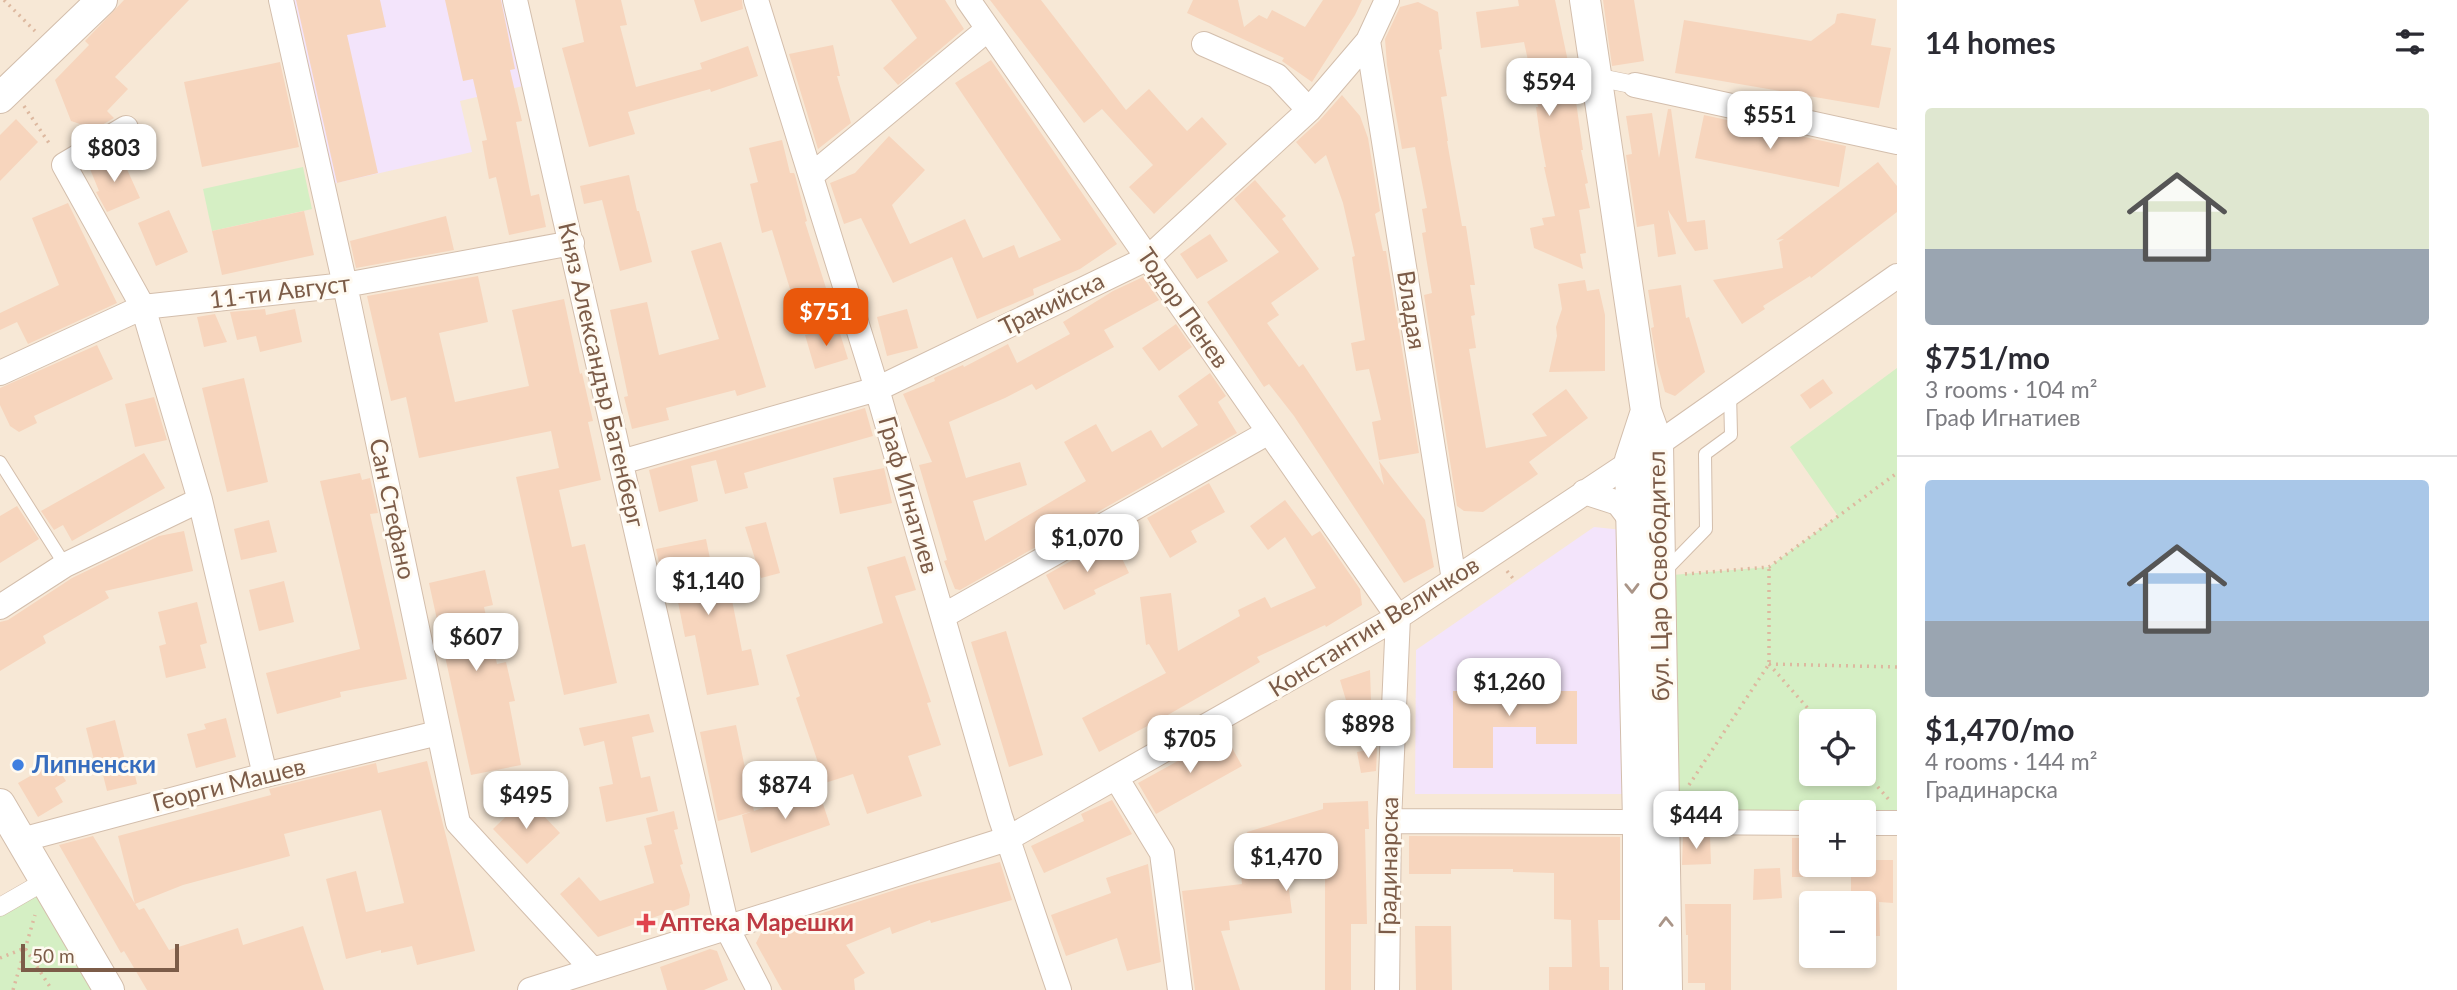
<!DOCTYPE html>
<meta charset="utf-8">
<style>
:root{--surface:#fff;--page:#f2f2f3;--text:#2b2b33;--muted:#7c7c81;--line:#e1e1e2;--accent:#ea580c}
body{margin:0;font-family:Lato,sans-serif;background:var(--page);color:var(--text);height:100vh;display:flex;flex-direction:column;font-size:26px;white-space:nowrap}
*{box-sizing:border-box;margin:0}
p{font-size:23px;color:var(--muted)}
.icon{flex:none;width:38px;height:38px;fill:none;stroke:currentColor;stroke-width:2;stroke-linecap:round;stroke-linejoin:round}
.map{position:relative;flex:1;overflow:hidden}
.details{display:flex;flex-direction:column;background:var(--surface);width:560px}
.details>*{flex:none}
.tools{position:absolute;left:1799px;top:709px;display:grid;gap:14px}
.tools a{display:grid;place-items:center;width:77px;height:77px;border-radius:7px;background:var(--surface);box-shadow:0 4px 10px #0003;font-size:35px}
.scale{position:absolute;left:21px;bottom:18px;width:158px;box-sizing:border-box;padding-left:7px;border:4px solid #7c5c48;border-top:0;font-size:19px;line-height:24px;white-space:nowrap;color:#7c5c48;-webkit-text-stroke:5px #fffaf1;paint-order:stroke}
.price{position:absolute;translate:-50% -60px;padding:0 16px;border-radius:14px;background:#fff;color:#222;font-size:23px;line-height:46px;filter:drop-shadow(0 2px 4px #0008)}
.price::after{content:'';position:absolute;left:50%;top:42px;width:21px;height:16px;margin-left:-10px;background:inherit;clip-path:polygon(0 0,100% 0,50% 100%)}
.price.active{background:var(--accent);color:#fff}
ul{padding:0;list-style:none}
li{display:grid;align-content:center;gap:14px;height:371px;padding:0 28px}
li+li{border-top:2px solid var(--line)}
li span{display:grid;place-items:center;height:217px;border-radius:7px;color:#555}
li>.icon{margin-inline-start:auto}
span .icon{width:126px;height:126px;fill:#fffc;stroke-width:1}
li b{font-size:30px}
h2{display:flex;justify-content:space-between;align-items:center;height:84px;padding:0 28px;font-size:30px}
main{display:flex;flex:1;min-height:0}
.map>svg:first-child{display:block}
.residential{fill:#f7e8d6;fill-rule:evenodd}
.education{fill:#f3e4fb}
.green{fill:#d5efc4;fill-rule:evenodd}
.building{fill:#f7d5bd}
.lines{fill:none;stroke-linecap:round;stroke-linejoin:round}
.service-casing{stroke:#d3beac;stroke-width:14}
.pedestrian-casing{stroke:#d3beac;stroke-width:19}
.minor-casing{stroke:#d3beac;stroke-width:26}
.tertiary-casing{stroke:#d3beac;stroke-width:32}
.path{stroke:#ddb89f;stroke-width:3.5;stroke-dasharray:2 5;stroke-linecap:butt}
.service{stroke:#fff;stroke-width:12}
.pedestrian{stroke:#fff;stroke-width:18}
.minor{stroke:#fff;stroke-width:24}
.tertiary{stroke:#fff;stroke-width:30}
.oneway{stroke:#aa9588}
.shop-dot{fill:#3f7fe0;stroke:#fffaf1;stroke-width:2.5}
.health-dot{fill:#e0444e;stroke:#fffaf1;stroke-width:2.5}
.labels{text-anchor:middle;stroke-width:6;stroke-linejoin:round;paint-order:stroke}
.street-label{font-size:24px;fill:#7c5c48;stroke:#fffaf1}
.shop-label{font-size:24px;font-weight:bold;fill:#366cbe;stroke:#fffaf1;text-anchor:start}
.health-label{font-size:24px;font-weight:bold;fill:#be3a42;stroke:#fffaf1;text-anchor:start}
</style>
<main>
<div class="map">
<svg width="1897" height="990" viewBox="0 0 1897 990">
<rect width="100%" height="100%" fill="#fef6e8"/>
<path class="residential" d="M0 0H1897V990H0ZM1811 721H1864V774H1811ZM1811 812H1864V864H1811ZM1811 903H1864V956H1811Z"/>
<path class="education" d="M290 0H503L523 86 460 101 472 152 332 184Z
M1594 527 1632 531 1637 794H1415L1416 650Z"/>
<path class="green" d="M303 167 312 209 212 231 203 189Z
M1897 368V823L1864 812H1811L1665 822 1660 576 1769 567 1838 516 1790 447ZM1811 721H1864V774H1811Z
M45 881 109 990H0V907Z"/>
<path class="building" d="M124 0H189L115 77 128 89 107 111 114 118 95 129 71 121 55 80 89 45 85 41Z
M296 0H380L386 27 347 35 378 173 337 183Z
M445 0H501L515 69 510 70 522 121 516 122 531 196 539 194 546 227 509 235 496 177 489 179 482 141 487 140 473 79 463 81Z
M575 0H621L627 25 620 26 636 87 702 69 700 63 748 46 758 76 711 92 710 89 628 112 635 134 589 147 562 48 584 42Z
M694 0H742L743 9 701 22Z
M891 0H945L964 29 898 85 883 68 917 38Z
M990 0H1041L1126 110 1149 89 1187 131 1202 117 1227 144 1154 214 1129 187 1153 165 1102 109 1084 123Z
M1193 0H1238L1244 27 1259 15 1267 19 1272 10 1305 27 1323 0H1362L1355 15 1312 82 1282 61 1284 58 1187 13Z
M1518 0H1555L1575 95 1583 150H1581L1588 183 1585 184 1590 208 1579 210 1586 253 1580 254 1583 269 1534 248 1530 228 1544 225 1542 218 1555 216 1544 167H1546L1540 136 1536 107H1538L1524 42 1481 48 1476 12 1519 6Z
M1603 0H1634L1644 61 1612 66Z
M1418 2 1438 12 1442 49 1439 50 1447 96 1441 97 1448 141H1447L1462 226H1466L1475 285H1470L1475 315 1471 316 1476 348 1469 349 1486 448 1547 436 1532 414 1566 389 1588 418 1529 462 1538 474 1483 512 1464 511 1457 506 1424 295 1432 293 1422 233 1426 232 1422 209 1427 208 1415 147 1402 149 1387 65 1385 39 1400 7Z
M1842 13 1876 19 1871 45 1891 48 1879 108 1675 73 1684 20 1811 41 1835 23 1837 14Z
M833 45 840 76H837L851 123 818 149 789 54Z
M991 60 1117 244 1080 269 1033 289 1034 295 977 319 952 257 893 283 861 218 844 224 830 183 855 173 889 136 925 170 892 205 910 244 965 219 983 258 1014 245 1019 258 1061 240 955 83Z
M280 62 299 147 202 167 184 82Z
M1342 95 1360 116 1368 138 1380 211 1375 214 1383 251H1386L1419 453 1379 460 1372 422 1381 420 1369 369 1356 371 1351 343 1365 340 1352 257 1355 256 1343 203 1326 155 1315 164 1296 142 1319 121Z
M1668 109H1671L1687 222 1705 220 1708 249 1695 251 1668 210 1676 254 1658 257 1654 224 1637 227 1626 155 1632 154 1626 116 1652 113 1659 158Z
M1704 115 1846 146 1839 187 1695 158Z
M16 119 38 142 0 181V135Z
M782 140 790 173H794L795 175 807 221 805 222 833 310 801 325 772 230 762 233 750 184 758 182 749 148Z
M121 156 140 198 107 212 96 192 99 191 90 169Z
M1878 162 1897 186V212L1811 278 1810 276 1763 306 1765 309 1742 324 1713 280 1783 268 1779 242 1784 239 1776 240Z
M629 175 637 211H639L652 262 620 271 602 200 584 204 580 186Z
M1255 180 1286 216 1282 219 1319 269 1271 303 1279 315 1267 323 1299 367 1303 364 1384 485 1379 461 1425 520 1434 567 1404 583 1294 416 1269 384 1264 387 1207 302 1279 252 1234 199Z
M68 203 117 303 28 344 17 322 0 330V313L59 285 32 218Z
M169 210 188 252 156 266 138 223Z
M304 211 314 255 222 275 212 231Z
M446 216 454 250 356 268 350 241Z
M1210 234 1228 261 1197 279 1180 254Z
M721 242 766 387 737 396 735 390 666 408 669 420 632 429 624 397 628 396 610 310 647 302 659 355 719 339 691 251Z
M478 276 488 322 439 333 455 402 529 386 512 310 564 299 580 374 582 373 593 421 588 422 601 480 559 490 572 547 585 544 617 683 564 695 516 477 559 468 551 431 419 458 406 397 391 401 367 296Z
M1143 277 1159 300 1104 330 1114 347 1036 390 1032 384 1005 398 949 422 966 478 1020 462 1027 485 973 501 985 541 1086 481 1064 442 1096 424 1112 452 1151 430 1162 448 1198 425 1178 396 1210 373 1226 396 1218 402 1237 433 960 590 955 589 944 561 947 560 919 465 932 462 903 394 935 381 934 378 936 377 963 365 964 367 1008 344 1017 363 1070 334 1063 322 1113 291Z
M1585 280 1587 291 1599 289 1605 315V371L1549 372 1557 336 1556 327 1562 309 1558 284Z
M1681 285 1686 318 1689 317 1705 372 1675 396 1665 392 1657 363 1651 328 1654 327 1648 290Z
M265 309 266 315 295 309 302 342 260 352 256 336 237 340 230 312Z
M907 309 918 348 887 356 877 317Z
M215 314 227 342 204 347 197 317Z
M1176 324 1192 347 1159 371 1142 348Z
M838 327 848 359 815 369 805 335Z
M97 345 113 379 34 416 37 423 19 432 10 426 0 405V388Z
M244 378 268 482 227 492 202 388Z
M1823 379 1833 393 1810 409 1800 395Z
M154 397 167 440 135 447 125 404Z
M865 408 873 436 744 473 748 488 725 494 716 460 691 466 698 501 659 512 649 470Z
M144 453 165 488 72 541 63 525 54 530 41 511Z
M884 468 892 503 840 514 833 478Z
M360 473 362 480 370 478 378 513 370 514 407 679 340 692 341 697 277 714 266 673 360 649 320 481Z
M1209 483 1225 512 1191 531 1197 542 1170 558 1147 518Z
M1285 500 1312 536 1320 531 1360 589 1362 605 1326 627 1325 625 1257 657 1260 662 1166 716 1099 752 1082 718 1166 673 1149 644 1146 645 1140 597 1171 593 1178 651 1240 616 1238 610 1265 597 1271 608 1316 588 1285 537 1268 550 1250 526Z
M17 506 39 539 0 563V516Z
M269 520 277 552 241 560 234 529Z
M766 522 780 573 761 578 745 527Z
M184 531 193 571 105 591 109 598 43 636 46 643 0 671V622L8 620 72 578 159 536Z
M1112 538 1129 573 1094 590 1096 594 1064 610 1046 575Z
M706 539 717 593 730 590 742 651 751 649 759 685 707 695 695 635 685 637 674 582 664 584 656 549Z
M905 556 916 590 895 596 931 702 927 703 941 745 908 756 922 796 867 814 853 774 825 783 796 698 800 696 786 655 883 623 867 567Z
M485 570 493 605 484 607 497 664 506 662 515 701 509 702 521 765 471 775 429 583Z
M284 581 294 622 259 631 249 590Z
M197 602 207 643 200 645 206 668 166 678 159 646 166 644 158 612Z
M1006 631 1043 755 1009 767 971 642Z
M1370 670 1371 700 1348 707 1340 680Z
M1478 682H1544V691H1577V744H1536V727H1493V768H1453V691H1478Z
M649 714 654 732 632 737 641 778 650 776 658 811 606 822 599 787 613 784 604 741 584 746 579 728Z
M226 718 236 757 196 768 187 734 206 729 204 724Z
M115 720 126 764 132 762 137 784 107 791 102 771 97 772 86 728Z
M736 725 754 811 718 821 700 732Z
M1225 735 1242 766 1156 814 1138 783Z
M1377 748 1376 771 1361 773 1357 752Z
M52 758 66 781 55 788 63 802 38 817 18 783 39 771 37 768Z
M427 761 475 951 417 965 412 946 381 953V950L346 959 326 879 356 871 366 912 404 903 381 810 284 834 290 856 183 885 135 904 118 836 271 795 269 789 376 763 378 773Z
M818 789 830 825 751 853 742 815Z
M526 797 560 833 527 864 493 829Z
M1112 800 1132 834 1044 873 1031 846 1084 821 1081 814Z
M1368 801 1369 829H1365L1367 924H1351V990H1325V863H1321L1320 840 1284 850 1292 913 1229 921 1230 930 1221 931 1240 990H1195L1182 891 1242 884 1241 875 1259 872 1247 832 1323 809V803Z
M674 811 678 829 674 830 683 864 680 865 690 895 689 905 598 937 560 894 579 877 600 901 654 883 644 846 652 844 646 818Z
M93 836 139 910 144 908 169 950 238 928 243 945 303 926 324 990H147L124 951 121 953 59 845Z
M1409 836 1620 837V920H1598L1600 967H1609V990H1549V967H1572L1571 920 1554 919V873L1513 872V869H1451V874H1409Z
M1683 837H1710L1711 864 1682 865Z
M1792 838H1811V877H1792Z
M1864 860H1893V903L1879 902 1880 936H1864V902H1851V864H1864Z
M1000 862 1012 900 931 923 930 920 892 934 890 927 846 945 865 973 854 979 855 990H782L756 943 761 933 785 925 788 931 816 915 911 885Z
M1148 864 1161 962 1127 971 1117 938 1066 956 1051 915 1111 893 1106 878Z
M1780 868 1782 898 1753 900 1754 869Z
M1685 904H1731V990H1705V983H1688V935H1686Z
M1415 926H1451L1452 990H1416Z
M710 949 717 951 728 980 704 990H667L660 967Z"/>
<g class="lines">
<g class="service-casing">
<path id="service" d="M0 462 65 565
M1665 571 1706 529 1705 454 1731 435 1730 392"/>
</g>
<g class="pedestrian-casing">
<path id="pedestrian" d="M1596 77 1635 85
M0 907 45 881"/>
</g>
<g class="minor-casing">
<path id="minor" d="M281 0 345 285 458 823 593 970
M515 0 727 928 759 990
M756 0 877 389 1000 816 1059 990
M968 0 1398 617 1389 821 1387 990
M1368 41 1454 580
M1204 44 1277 76 1309 110
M1635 85 1897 142
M126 128 64 165 143 307 200 500 265 775
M812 175 988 29
M0 373 143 307 345 285 572 243
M621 462 877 389 1148 258 1309 110 1368 41 1387 0
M1584 492 1618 503 1631 520
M0 607 65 565 200 500
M943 616 1269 432
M1117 779 1162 853 1180 990
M1389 821 1622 822
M1665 822 1811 823
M1864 823H1897
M21 840 265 775 438 733
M530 990 1007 839 1398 617 1658 444 1897 276"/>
</g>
<g class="tertiary-casing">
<path id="tertiary" d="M1585 0 1646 411 1658 444 1667 990
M0 98 102 0
M0 804 109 990
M1638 990V822L1630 460 1646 411"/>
</g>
<path class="path" d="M4 0 35 31
M24 106 51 146
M1507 571 1515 581
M1685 574 1769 567 1897 473
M1769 664 1897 667
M1769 664 1819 721
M1864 771 1890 801
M1689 785 1769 664V567
M0 958 25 948 52 990
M13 990 35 915"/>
<use href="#service" class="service"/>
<use href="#pedestrian" class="pedestrian"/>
<use href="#minor" class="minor"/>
<use href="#tertiary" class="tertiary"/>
</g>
<defs><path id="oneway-chevron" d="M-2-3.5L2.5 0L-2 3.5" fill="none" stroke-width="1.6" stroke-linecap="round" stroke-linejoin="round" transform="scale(1.75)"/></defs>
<g class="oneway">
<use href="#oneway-chevron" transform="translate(1632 588) rotate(89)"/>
<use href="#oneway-chevron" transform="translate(1666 922) rotate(-91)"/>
</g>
<circle class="shop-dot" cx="18" cy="765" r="7"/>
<path class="health-dot" d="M642.5 912.5h7v7h7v7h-7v7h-7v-7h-7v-7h7z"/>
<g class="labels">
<g class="street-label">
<text transform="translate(280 292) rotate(-7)" y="8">11-ти Август</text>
<text transform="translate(1052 304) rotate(-26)" y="8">Тракийска</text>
<text transform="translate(1183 308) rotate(55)" y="8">Тодор Пенев</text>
<text transform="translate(1411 310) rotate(81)" y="8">Владая</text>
<text transform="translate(601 375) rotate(77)" y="8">Княз Александър Батенберг</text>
<text transform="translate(908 495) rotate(74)" y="8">Граф Игнатиев</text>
<text transform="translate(392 509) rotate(78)" y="8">Сан Стефано</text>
<text transform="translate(1659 576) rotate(-91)" y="8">бул. Цар Освободител</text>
<text transform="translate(1374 627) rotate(-32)" y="8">Константин Величков</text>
<text transform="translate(229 785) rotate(-14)" y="8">Георги Машев</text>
<text transform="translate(1389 866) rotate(-89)" y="8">Градинарска</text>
</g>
<g class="shop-label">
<text x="32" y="773">Липненски</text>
</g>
<g class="health-label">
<text x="660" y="931">Аптека Марешки</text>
</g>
</g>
</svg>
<div class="tools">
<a><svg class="icon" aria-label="locate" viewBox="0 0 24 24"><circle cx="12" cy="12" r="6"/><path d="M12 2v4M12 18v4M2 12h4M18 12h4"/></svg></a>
<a>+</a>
<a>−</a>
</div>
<div class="scale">50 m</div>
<b class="price" style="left:1549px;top:118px">$594</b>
<b class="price" style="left:1770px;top:151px">$551</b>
<b class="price" style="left:114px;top:184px">$803</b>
<b class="price active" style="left:826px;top:348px">$751</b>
<b class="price" style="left:1087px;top:574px">$1,070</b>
<b class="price" style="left:708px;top:617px">$1,140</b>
<b class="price" style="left:476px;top:673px">$607</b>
<b class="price" style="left:1509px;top:718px">$1,260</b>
<b class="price" style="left:1368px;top:760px">$898</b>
<b class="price" style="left:1190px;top:775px">$705</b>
<b class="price" style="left:785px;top:821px">$874</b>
<b class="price" style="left:526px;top:831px">$495</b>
<b class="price" style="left:1696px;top:851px">$444</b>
<b class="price" style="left:1286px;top:893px">$1,470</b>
</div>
<section class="details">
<h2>14 homes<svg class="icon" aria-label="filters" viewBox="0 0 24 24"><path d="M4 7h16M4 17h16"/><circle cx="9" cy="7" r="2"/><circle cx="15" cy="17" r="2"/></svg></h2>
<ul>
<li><span style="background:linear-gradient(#dfe7d0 65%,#9aa5b1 0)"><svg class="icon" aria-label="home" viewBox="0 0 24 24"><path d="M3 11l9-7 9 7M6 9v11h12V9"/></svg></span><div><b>$751/mo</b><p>3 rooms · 104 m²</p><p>Граф Игнатиев</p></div></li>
<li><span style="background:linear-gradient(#a9c7e8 65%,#9aa5b1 0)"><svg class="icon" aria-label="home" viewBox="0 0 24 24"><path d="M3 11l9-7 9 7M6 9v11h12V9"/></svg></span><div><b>$1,470/mo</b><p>4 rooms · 144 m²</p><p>Градинарска</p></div></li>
</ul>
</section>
</main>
